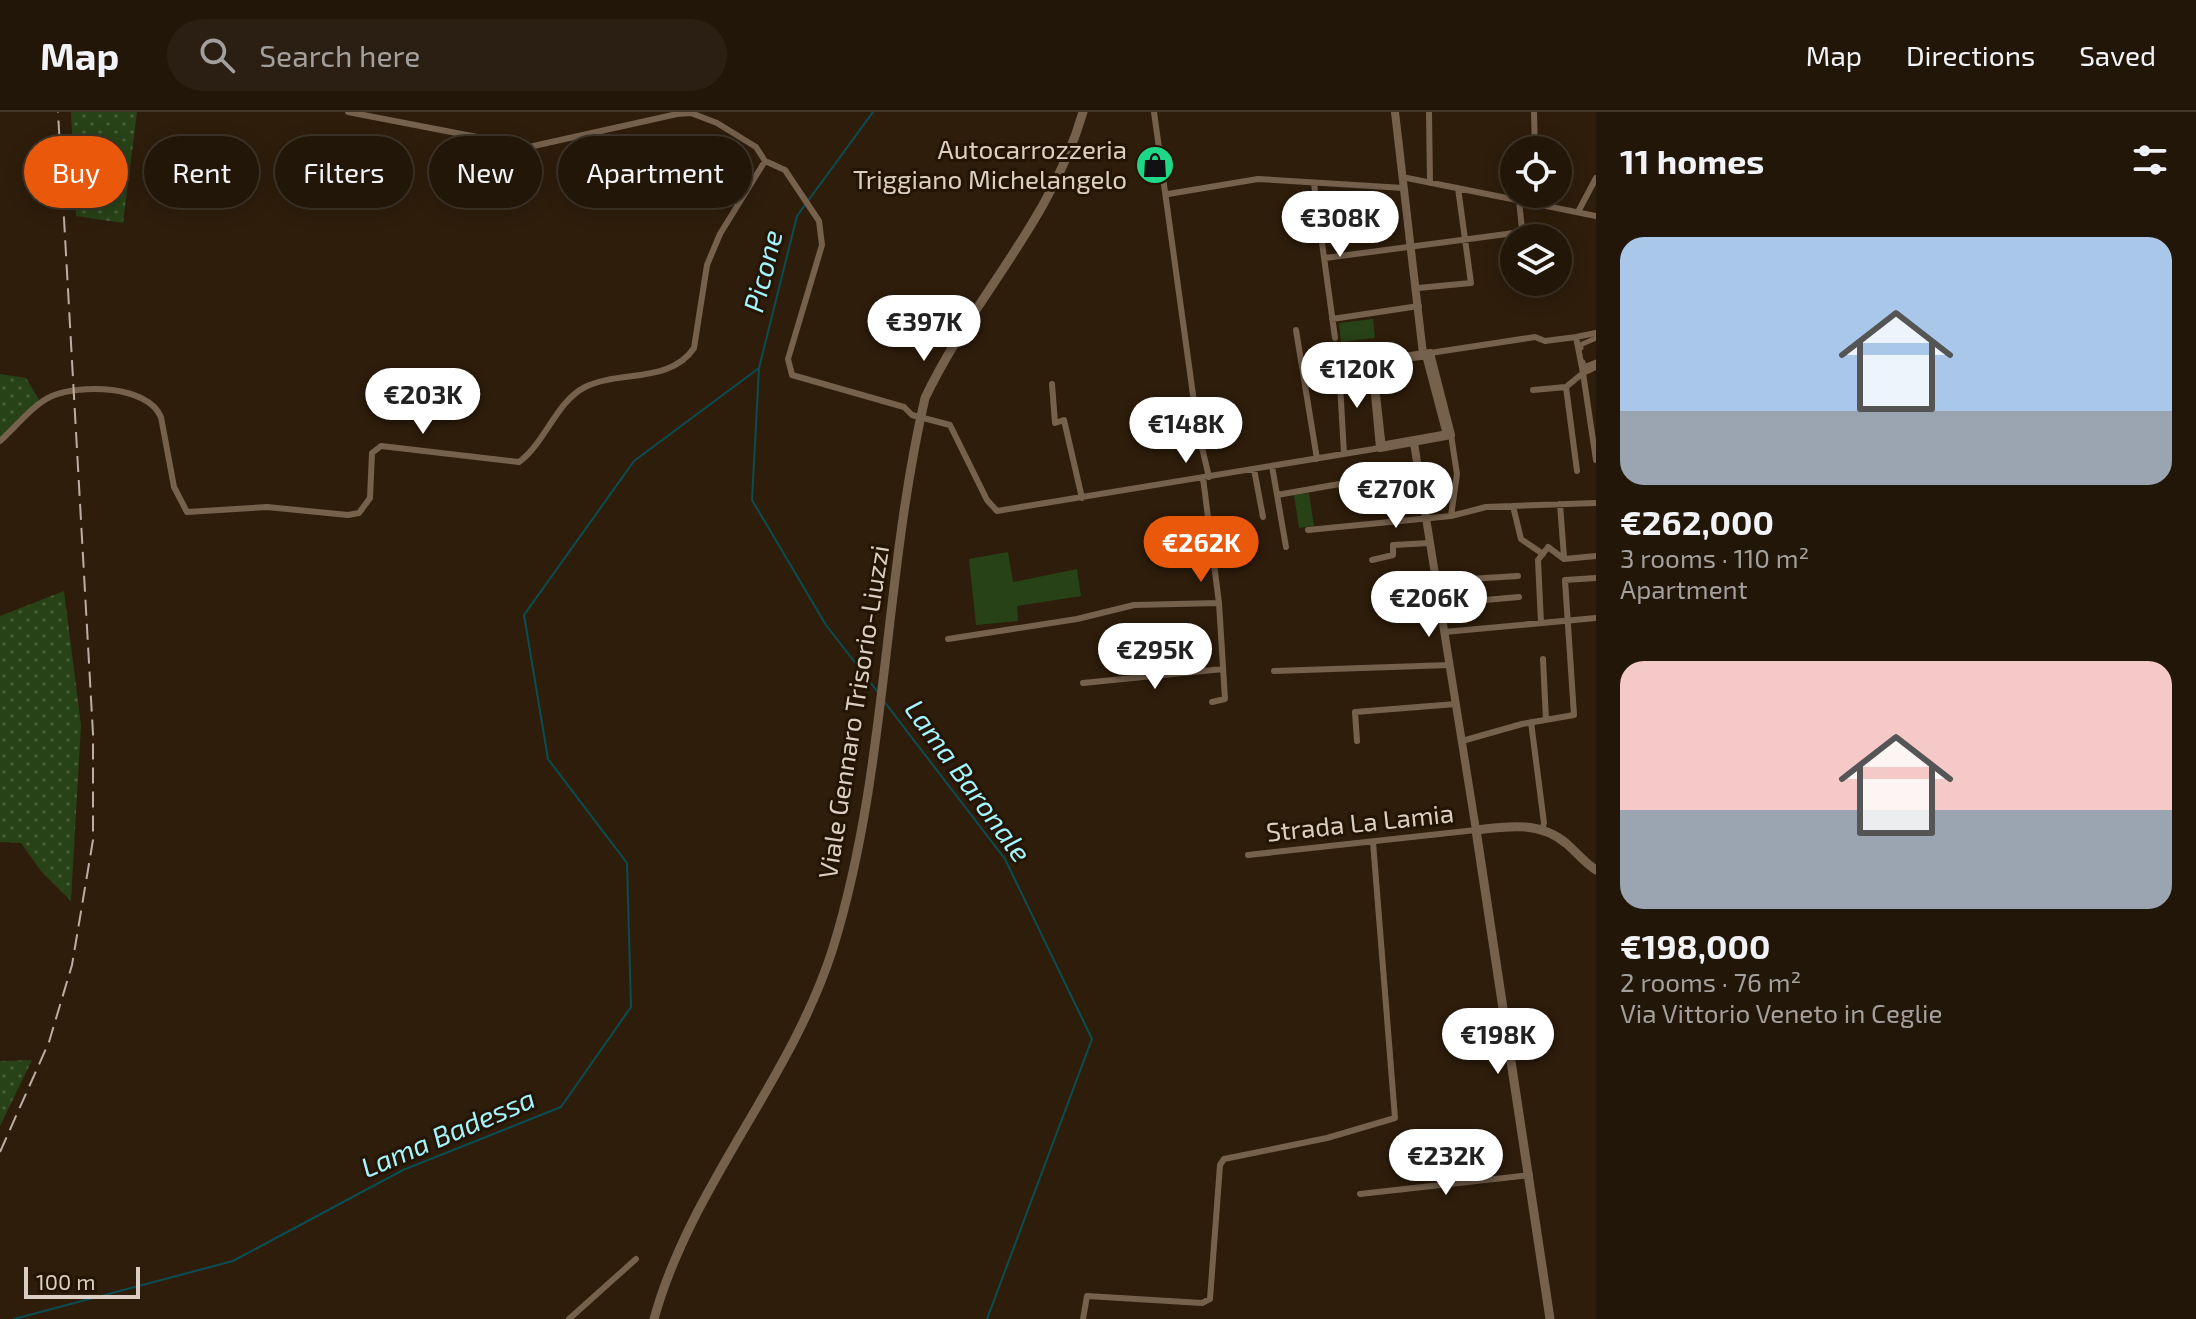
<!DOCTYPE html>
<meta charset="utf-8">
<style>
:root{--surface:#221608;--page:#2a1f12;--text:#f1f3f6;--muted:#a29f9c;--line:#3f3529;--accent:#ea580c}
body{margin:0;font-family:"Exo 2",sans-serif;background:var(--page);color:var(--text);height:100vh;display:flex;flex-direction:column;font-size:30px;white-space:nowrap}
*{box-sizing:border-box;margin:0}
p{font-size:26px;color:var(--muted)}
.icon{flex:none;width:44px;height:44px;fill:none;stroke:currentColor;stroke-width:2;stroke-linecap:round;stroke-linejoin:round}
.map{position:relative;flex:1;overflow:hidden}
.panel{display:flex;flex-direction:column;background:var(--surface);width:600px}
.panel>*{flex:none}
.top-card{position:absolute;left:24px;top:24px;width:760px;height:72px;display:flex;gap:16px}
.tools{position:absolute;left:1500px;top:24px;display:grid;gap:16px}
.tools a{display:grid;place-items:center;width:72px;height:72px;border-radius:50%;background:var(--surface);box-shadow:0 4px 20px #0003,0 0 0 2px var(--line);font-size:40px}
.scale{position:absolute;left:24px;bottom:20px;width:116px;box-sizing:border-box;padding-left:8px;border:4px solid #dbcfc4;border-top:0;font-size:22px;line-height:28px;white-space:nowrap;color:#dbcfc4;-webkit-text-stroke:6px #241403;paint-order:stroke}
.price{position:absolute;translate:-50% -68px;padding:0 18px;border-radius:28px;background:#fff;color:#222;font-size:26px;line-height:52px;filter:drop-shadow(0 2px 4px #0008)}
.price::after{content:'';position:absolute;left:50%;top:48px;width:24px;height:18px;margin-left:-12px;background:inherit;clip-path:polygon(0 0,100% 0,50% 100%)}
.price.on{background:var(--accent);color:#fff}
ul{padding:0;list-style:none}
li{display:grid;align-content:center;gap:16px;height:424px;padding:0 24px}
li span{display:grid;place-items:center;height:248px;border-radius:24px;color:#555}
li>.icon{margin-inline-start:auto}
span .icon{width:144px;height:144px;fill:#fffc;stroke-width:1}
li b{font-size:34px}
h2{display:flex;justify-content:space-between;align-items:center;height:96px;padding:0 24px;font-size:34px}
.pill{padding:0 28px;border-radius:36px;background:var(--surface);box-shadow:0 4px 20px #0003,0 0 0 2px var(--line);font-size:28px;line-height:72px}
.pill.on{background:var(--accent);color:#fff}
header{display:flex;align-items:center;gap:48px;box-sizing:border-box;height:112px;padding:0 40px;background:var(--surface);border-bottom:2px solid var(--line)}
header strong{font-size:38px}
nav{display:flex;gap:44px;margin-inline-start:auto;font-size:28px}
.search{width:560px;height:72px;background:var(--page);display:flex;align-items:center;gap:20px;box-sizing:border-box;padding:0 28px;border-radius:44px;color:var(--muted);font-size:30px}
main{display:flex;flex:1;min-height:0}
.map>svg:first-child{display:block}
.grass{fill:url(#grass-dots)}
.garden{fill:#284217}
.lines{fill:none;stroke-linecap:round;stroke-linejoin:round}
.stream{stroke:#0a4d53;stroke-width:2}
.pedestrian{stroke:#76614d;stroke-width:5}
.minor{stroke:#76614d;stroke-width:6}
.tertiary{stroke:#76614d;stroke-width:8}
.secondary{stroke:#76614d;stroke-width:9}
.rail{stroke:#bbaea2;stroke-width:2;stroke-dasharray:16 8;stroke-linecap:butt}
.labels{text-anchor:middle;stroke-width:6;stroke-linejoin:round;paint-order:stroke}
.poi-label{font-size:26px;fill:#dbcfc4;stroke:#241403;text-anchor:end}
.street-label{font-size:26px;fill:#dbcfc4;stroke:#241403}
.water-label{font-size:28px;font-style:italic;fill:#a3f4fe;stroke:#241403}
</style>
<header>
<strong>Map</strong>
<div class="search"><svg class="icon" aria-label="search" viewBox="0 0 24 24"><circle cx="10" cy="10" r="6"/><path d="M15 15l6 6"/></svg>Search here</div>
<nav><a>Map</a><a>Directions</a><a>Saved</a></nav>
</header>
<main>
<div class="map">
<svg width="1596" height="1207" viewBox="0 0 1596 1207">
<defs>
<pattern id="grass-dots" width="8" height="8" patternUnits="userSpaceOnUse" patternTransform="scale(2)"><rect width="8" height="8" fill="#284217"/><path d="M2 2h.1M6 6h.1" fill="none" stroke="#475c37" stroke-width="1.8" stroke-linecap="round"/></pattern>
</defs>
<rect width="100%" height="100%" fill="#2e1d0b"/>
<path class="grass" d="M71 0H137L123 111 76 104Z
M0 262 26 266 41 291 0 327Z
M64 479 81 613 71 789 41 759 21 731 0 730V504Z
M32 948 0 1014V949Z"/>
<path class="garden" d="M1373 207 1375 226 1341 230 1339 211Z
M1309 381 1314 414 1299 416 1294 383Z
M1008 440 1013 470 1077 457 1081 484 1017 494 1018 509 976 513 969 447Z"/>
<g class="lines">
<path class="stream" d="M873 0 797 104 759 256 752 388 826 513 877 579
M883 588 1005 747 1092 927 987 1207
M14 1207 233 1149 403 1058 561 995 631 895 627 751 548 647 524 503 634 349 759 256"/>
<path class="pedestrian" d="M1581 236 1580 233 1596 226
M1425 245 1445 321 1383 332 1374 251Z
M1583 250 1584 255 1596 250"/>
<path class="minor" d="M348 0 529 35 677 2 691 1 717 11 756 35 765 49 785 58 819 109 822 133 788 247 792 263 904 295 912 303 950 313 987 388 997 399 1380 336
M1154 0 1198 319 1209 365
M1429 0 1430 71
M1534 0 1535 38
M1402 65 1596 104
M1314 72 1335 226
M1168 82 1258 67 1403 76
M1519 89 1523 126
M1578 100 1596 66
M1325 146 1522 120
M1418 176 1471 171 1458 76
M1332 207 1419 194
M1296 218 1317 347
M1596 221 1576 225 1583 261 1596 255
M1430 241 1535 225 1545 229 1576 225
M1339 254 1344 342
M1303 259 1372 250
M1583 261 1596 348
M1052 272 1055 311 1064 308 1082 386
M1566 275 1583 261
M1533 278 1566 275 1577 359
M0 329C16 315 32 293 52 284 81 272 147 273 161 305L174 375 187 400 267 395 348 403 359 401 370 386 372 341 381 334 519 350C545 331 556 290 585 275 619 258 670 272 694 236L707 153 720 122 765 49
M1272 354 1286 435
M1254 357 1263 405
M1203 366 1219 491 1225 587 1212 590
M1277 383 1419 358
M1560 392 1564 445
M1513 394 1521 427 1543 442
M1451 404 1457 362 1451 323
M1308 418 1451 404 1486 395 1596 391
M1372 448 1393 443V433L1430 431
M1436 469 1518 464
M1440 492 1519 485
M1405 501 1441 502
M1541 511 1538 448 1548 435 1564 447 1596 444
M1444 520 1596 506
M948 527 1077 507 1134 493 1219 491
M1543 547 1546 608
M1274 559 1450 553
M1083 571 1223 557
M1531 610 1544 711 1542 718
M1357 629 1355 600 1456 592
M1462 629 1522 612 1574 603 1565 468 1596 466
M1248 743 1476 718
M1360 1082 1530 1063
M569 1207 636 1147
M1083 1207 1087 1184 1202 1191 1210 1187 1220 1053 1224 1047 1327 1026 1395 1006 1373 730"/>
<path class="tertiary" d="M1395 0 1423 242
M1430 241 1451 323 1380 336 1372 250Z
M1414 331 1476 718"/>
<path class="secondary" d="M654 1207C691 1073 791 969 833 836 888 658 883 467 925 286 972 187 1051 110 1083 0
M1550 1207 1476 718C1509 714 1540 709 1567 732 1577 741 1585 751 1596 758"/>
<path class="rail" d="M0 1040 49 930 72 853 93 728V622L58 0"/>
</g>
<defs>
<g id="shop-disc" transform="scale(2)"><circle r="9.5" fill="#1fd887" stroke="#241403"/><path d="M-5-2.5h2.3a2.7 3.5 0 0 1 5.4 0H5L5.5 6h-11ZM-1.5-2.5h3a1.5 2.3 0 0 0-3 0Z" fill="#111"/></g>
</defs>
<g fill-rule="evenodd">
<use href="#shop-disc" x="1155" y="53"/>
</g>
<g class="labels">
<g class="poi-label">
<text x="1127" y="47">Autocarrozzeria<tspan x="1127" dy="30">Triggiano Michelangelo</tspan></text>
</g>
<g class="street-label">
<text transform="translate(854 600) rotate(-81)" y="9">Viale Gennaro Trisorio-Liuzzi</text>
<text transform="translate(1360 711) rotate(-6)" y="9">Strada La Lamia</text>
</g>
<g class="water-label">
<text transform="translate(763 159) rotate(-76)" y="10">Picone</text>
<text transform="translate(968 669) rotate(54)" y="10">Lama Baronale</text>
<text transform="translate(448 1021) rotate(-23)" y="10">Lama Badessa</text>
</g>
</g>
</svg>
<div class="tools">
<a><svg class="icon" aria-label="locate" viewBox="0 0 24 24"><circle cx="12" cy="12" r="6"/><path d="M12 2v4M12 18v4M2 12h4M18 12h4"/></svg></a>
<a><svg class="icon" aria-label="layers" viewBox="0 0 24 24"><path d="M12 4l9 5-9 5-9-5zM3 14l9 5 9-5"/></svg></a>
</div>
<div class="scale">100 m</div>
<b class="price" style="left:1340px;top:147px">€308K</b>
<b class="price" style="left:924px;top:251px">€397K</b>
<b class="price" style="left:1357px;top:298px">€120K</b>
<b class="price" style="left:423px;top:324px">€203K</b>
<b class="price" style="left:1186px;top:353px">€148K</b>
<b class="price" style="left:1396px;top:418px">€270K</b>
<b class="price on" style="left:1201px;top:472px">€262K</b>
<b class="price" style="left:1429px;top:527px">€206K</b>
<b class="price" style="left:1155px;top:579px">€295K</b>
<b class="price" style="left:1498px;top:964px">€198K</b>
<b class="price" style="left:1446px;top:1085px">€232K</b>
<div class="top-card">
<a class="pill on">Buy</a>
<a class="pill">Rent</a>
<a class="pill">Filters</a>
<a class="pill">New</a>
<a class="pill">Apartment</a>
</div>
</div>
<section class="panel">
<h2>11 homes<svg class="icon" aria-label="filters" viewBox="0 0 24 24"><path d="M4 7h16M4 17h16"/><circle cx="9" cy="7" r="2"/><circle cx="15" cy="17" r="2"/></svg></h2>
<ul>
<li><span style="background:linear-gradient(#a9c7e8 70%,#9aa5b1 0)"><svg class="icon" aria-label="home" viewBox="0 0 24 24"><path d="M3 11l9-7 9 7M6 9v11h12V9"/></svg></span><div><b>€262,000</b><p>3 rooms · 110 m²</p><p>Apartment</p></div></li>
<li><span style="background:linear-gradient(#f6c9c9 60%,#9aa5b1 0)"><svg class="icon" aria-label="home" viewBox="0 0 24 24"><path d="M3 11l9-7 9 7M6 9v11h12V9"/></svg></span><div><b>€198,000</b><p>2 rooms · 76 m²</p><p>Via Vittorio Veneto in Ceglie</p></div></li>
</ul>
</section>
</main>
